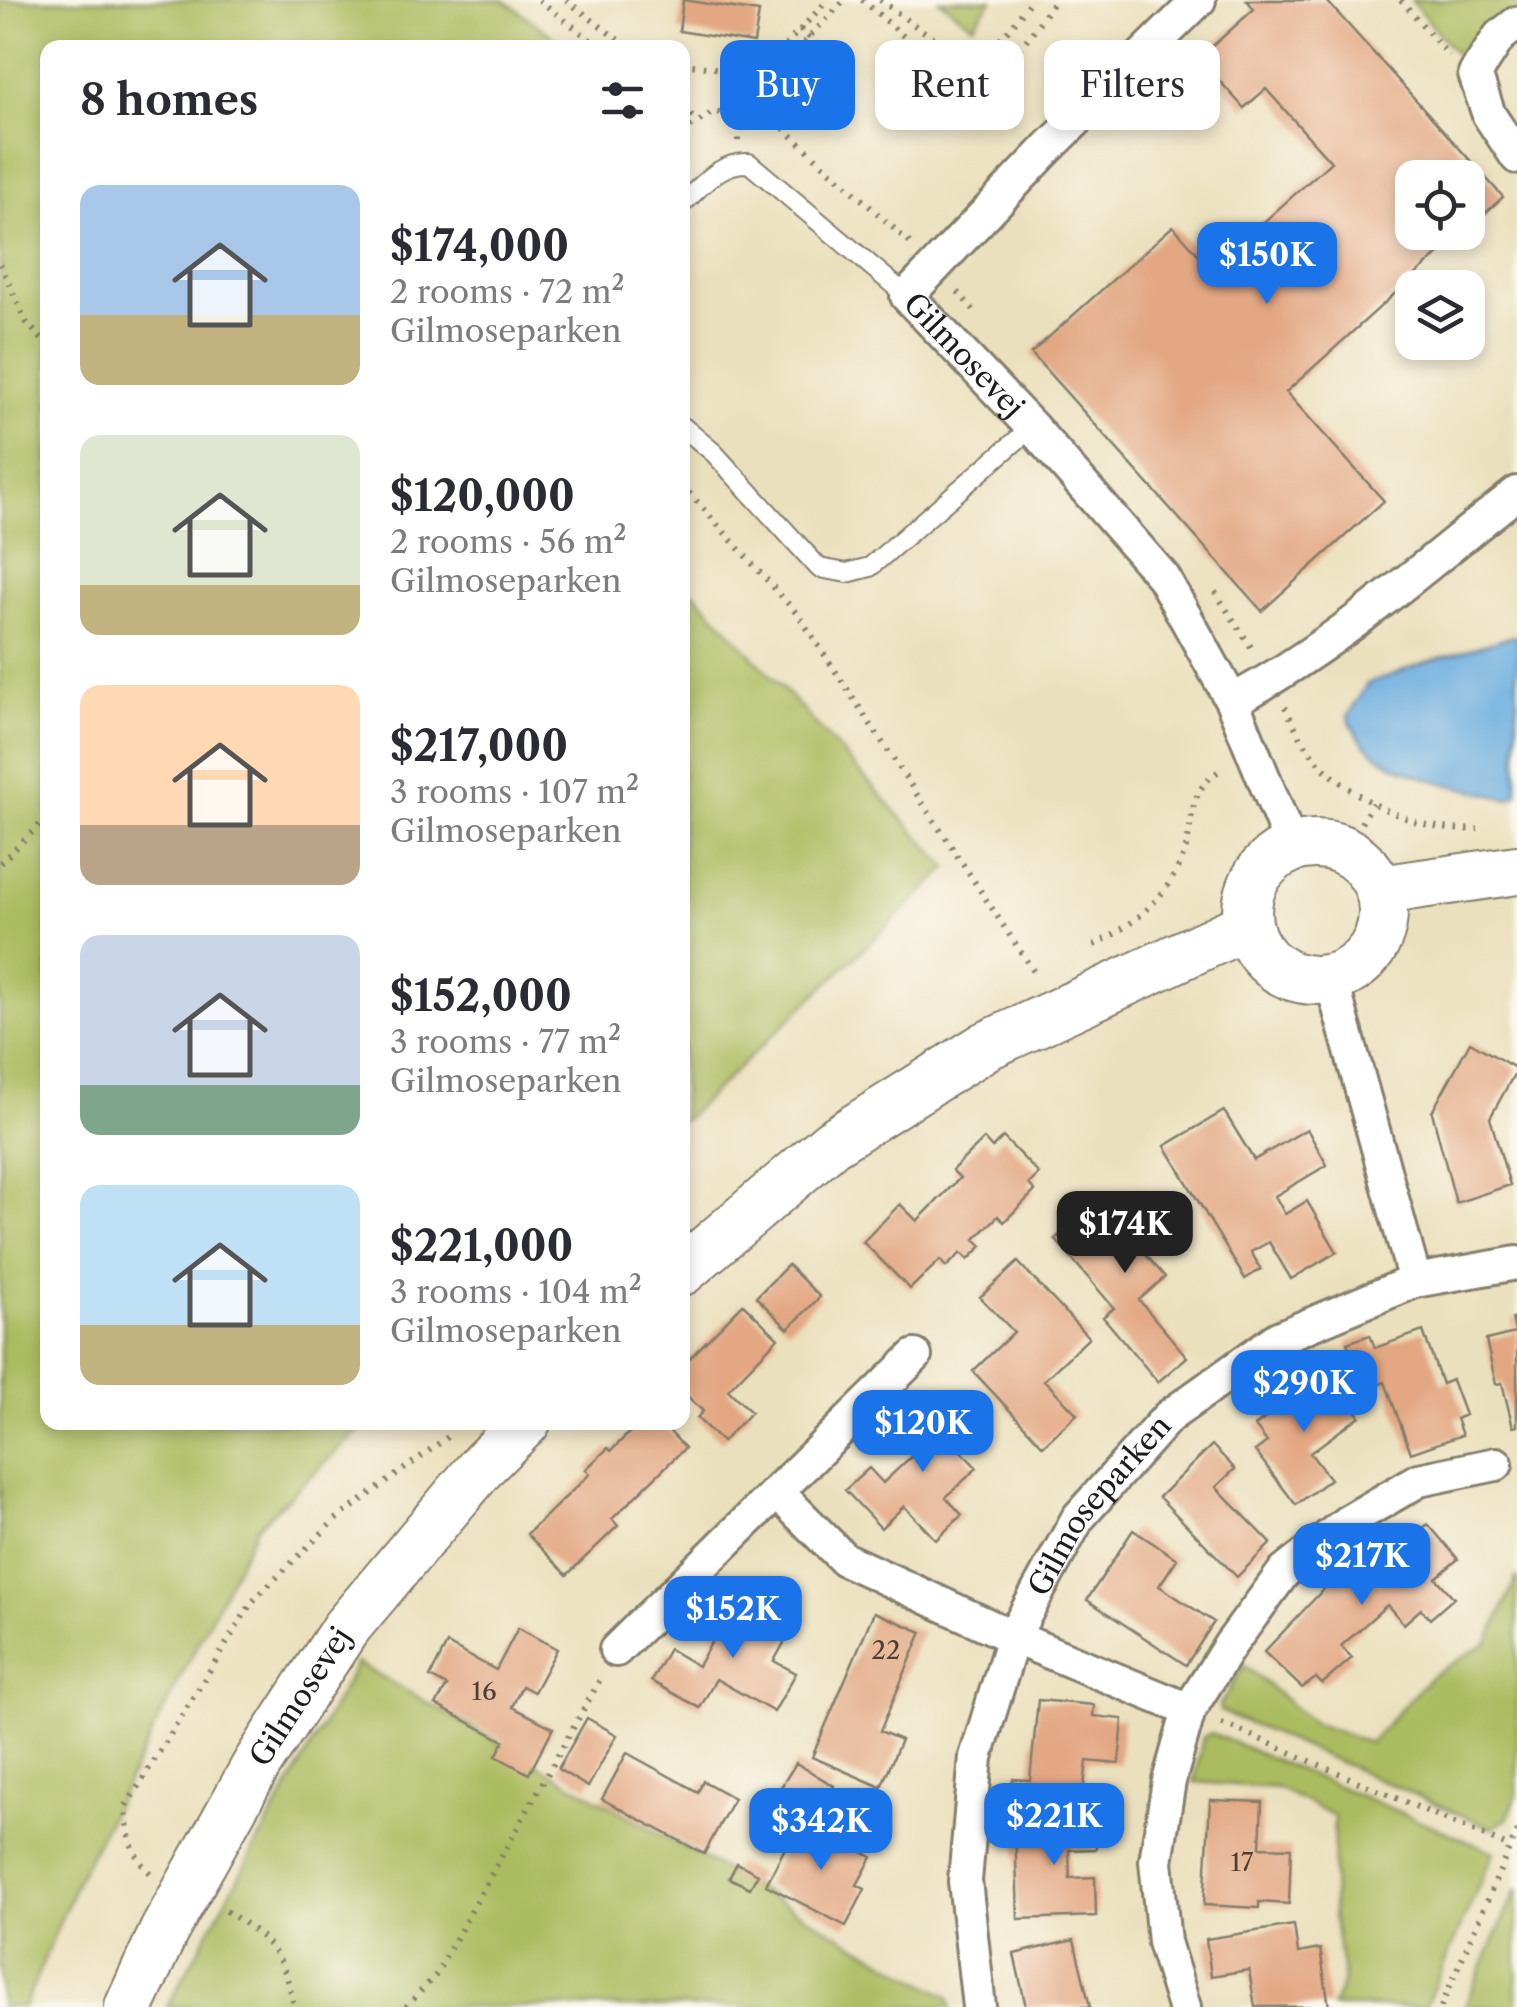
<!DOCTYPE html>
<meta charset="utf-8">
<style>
:root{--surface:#fff;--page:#f7f7f7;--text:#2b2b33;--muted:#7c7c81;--accent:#1a73e8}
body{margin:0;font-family:"Libre Caslon Text",serif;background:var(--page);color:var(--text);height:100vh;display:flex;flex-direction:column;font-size:38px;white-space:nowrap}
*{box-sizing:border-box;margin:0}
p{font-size:32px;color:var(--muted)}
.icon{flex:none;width:55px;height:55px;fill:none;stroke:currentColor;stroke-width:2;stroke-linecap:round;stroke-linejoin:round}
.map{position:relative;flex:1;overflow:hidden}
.sheet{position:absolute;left:40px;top:40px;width:650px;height:1390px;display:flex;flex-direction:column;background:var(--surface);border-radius:20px;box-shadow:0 5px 15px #0003}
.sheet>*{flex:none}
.guide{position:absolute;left:720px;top:40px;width:645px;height:90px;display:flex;gap:20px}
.buttons{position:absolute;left:1395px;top:160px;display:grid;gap:20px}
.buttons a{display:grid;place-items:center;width:90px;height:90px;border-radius:20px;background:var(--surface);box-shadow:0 5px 15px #0003;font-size:50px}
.price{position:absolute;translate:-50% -85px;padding:0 22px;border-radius:20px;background:var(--accent);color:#fff;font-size:32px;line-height:65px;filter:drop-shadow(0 2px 5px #0008)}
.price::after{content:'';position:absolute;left:50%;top:60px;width:30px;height:22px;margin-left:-15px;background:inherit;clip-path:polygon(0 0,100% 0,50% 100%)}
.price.on{background:#222;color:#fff}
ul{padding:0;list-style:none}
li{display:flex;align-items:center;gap:30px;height:250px;padding:0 40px}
li span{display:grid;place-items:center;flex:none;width:280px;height:200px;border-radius:20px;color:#555}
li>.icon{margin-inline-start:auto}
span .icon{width:120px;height:120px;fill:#fffc;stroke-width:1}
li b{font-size:42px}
h2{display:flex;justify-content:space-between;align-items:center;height:120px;padding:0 40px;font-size:42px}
.chip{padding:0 35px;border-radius:20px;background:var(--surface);box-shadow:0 5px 15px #0003;font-size:35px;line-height:90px}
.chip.on{background:var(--accent);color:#fff}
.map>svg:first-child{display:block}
.green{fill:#abbb5e;stroke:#646c3d;stroke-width:2.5}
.water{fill:#6caee0;stroke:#44657e;stroke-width:2.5}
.building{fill:#e3a783}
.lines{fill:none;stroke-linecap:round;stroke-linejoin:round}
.lane-casing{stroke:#847e6c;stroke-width:22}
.street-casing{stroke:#847e6c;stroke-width:38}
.secondary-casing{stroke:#847e6c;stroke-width:52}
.path{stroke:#847e6c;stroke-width:6;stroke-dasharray:2.5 8;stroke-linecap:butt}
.lane{stroke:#fff;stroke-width:18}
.street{stroke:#fff;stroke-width:32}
.secondary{stroke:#fff;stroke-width:48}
.labels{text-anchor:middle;stroke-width:8;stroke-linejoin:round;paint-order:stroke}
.number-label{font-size:25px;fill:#4e3f36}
.street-label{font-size:30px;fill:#1c1c1c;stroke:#fbf7ec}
</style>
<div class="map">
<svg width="1517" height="2007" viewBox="0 0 1517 2007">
<rect width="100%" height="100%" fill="#fbf7ec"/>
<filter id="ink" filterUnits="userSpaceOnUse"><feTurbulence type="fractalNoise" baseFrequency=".01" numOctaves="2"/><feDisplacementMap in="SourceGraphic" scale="20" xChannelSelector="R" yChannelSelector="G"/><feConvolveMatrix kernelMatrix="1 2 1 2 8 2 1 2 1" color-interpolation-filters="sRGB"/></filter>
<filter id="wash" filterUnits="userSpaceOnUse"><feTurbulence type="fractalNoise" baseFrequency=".0048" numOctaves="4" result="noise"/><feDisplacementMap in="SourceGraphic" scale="40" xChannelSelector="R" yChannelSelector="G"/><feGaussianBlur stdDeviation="2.25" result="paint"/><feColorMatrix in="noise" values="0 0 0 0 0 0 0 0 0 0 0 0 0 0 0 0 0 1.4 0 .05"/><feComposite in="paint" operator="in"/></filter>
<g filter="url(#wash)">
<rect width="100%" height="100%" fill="#ebe0bd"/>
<path class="green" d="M0 0H504L567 47 48 48V1422L367 1423 257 1527 77 1881 24 2007H0Z
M939 0H992L973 25Z
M1411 0H1517V12L1459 58Z
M682 579 948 868 683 1121H682Z
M1517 1576V1795L1507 1819 1492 1828 1220 1711 1219 1706 1244 1665 1311 1722 1369 1743 1431 1676 1488 1642Z
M357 1663 949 1997 952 2007H167Z
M1211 1733 1494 1852 1425 2007H1332L1344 1980 1333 1916 1334 1816 1277 1788 1194 1782 1203 1737Z
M1517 1889V2007H1464Z"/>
<path class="water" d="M1513 636 1517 637V795L1508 799C1455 784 1367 776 1348 716L1367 684 1423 663Z"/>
<g id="blocks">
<path class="building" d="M683 0 759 12 754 43 679 31Z
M1247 0H1326L1503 197 1468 229V178H1412V232H1463L1286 392 1384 501 1262 611 1031 353 1173 226 1211 269 1331 162 1266 89 1244 108 1199 58 1254 9Z
M1470 1042 1517 1069 1490 1118 1510 1185 1456 1203 1432 1112Z
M1224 1111 1254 1160 1307 1129 1327 1165 1275 1196 1285 1214 1307 1201 1337 1252 1291 1279 1269 1242 1251 1252 1261 1269 1245 1279 1165 1146Z
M1003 1137 1039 1174 1029 1184 1035 1191 1004 1222 998 1216 975 1239 982 1246 968 1260 961 1253 946 1267 940 1260 910 1289 863 1242 900 1204 917 1221 960 1178 952 1170 984 1139 992 1148Z
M1142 1194 1167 1223 1139 1247 1165 1277 1139 1300 1187 1357 1158 1382 1103 1317 1114 1308 1055 1239 1104 1198 1118 1215Z
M1018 1262 1089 1338 1044 1380 1077 1414 1043 1446 973 1371 1014 1332 980 1297Z
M788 1265 820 1297 788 1329 756 1297Z
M743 1304 778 1338 728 1390 751 1412 722 1442 697 1418 703 1411 682 1391V1366Z
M1517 1318V1426L1513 1427 1502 1383 1496 1384 1486 1340 1515 1333 1512 1319Z
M1423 1331 1442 1384 1452 1380 1465 1415 1456 1419 1462 1435 1411 1453 1385 1382 1364 1390 1347 1343 1370 1335 1375 1348Z
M1327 1371 1360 1416 1310 1453 1330 1479 1296 1505 1255 1451 1267 1442 1255 1426Z
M940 1395 977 1433 960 1450 977 1468 946 1497 962 1515 936 1540 904 1506 881 1528 845 1490 869 1468 883 1483 934 1435 917 1418Z
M640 1422H661L685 1448 612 1519 618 1526 567 1575 527 1534 590 1474 586 1469 608 1448 611 1451Z
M1212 1445 1235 1469 1216 1487 1271 1543 1237 1577 1159 1497Z
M1428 1524 1458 1559 1436 1578 1454 1598 1430 1619 1421 1609 1404 1624 1387 1605 1341 1646 1352 1658 1322 1684 1316 1678 1302 1688 1264 1652 1340 1572 1343 1574 1359 1561 1378 1584 1394 1570 1390 1565 1411 1547 1407 1542Z
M1133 1530 1177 1559 1159 1586 1214 1622 1186 1665 1087 1600Z
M727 1597 790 1632 774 1661 796 1673 774 1712 716 1679 700 1708 651 1681 669 1649 698 1666 716 1634 709 1630Z
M874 1612 922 1632 880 1731 901 1740 881 1787 812 1757Z
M518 1628 557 1649 534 1692 522 1686 512 1707 553 1728 529 1774 496 1756 504 1741 436 1705 447 1686 430 1677 447 1644 496 1670Z
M1038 1700 1094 1705 1093 1716 1123 1719 1119 1764 1087 1761 1083 1795 1067 1793 1066 1809 1010 1804 1013 1779 1030 1780Z
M587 1718 617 1735 588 1787 558 1769Z
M627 1753 698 1792 703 1781 734 1798 704 1854 602 1799Z
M796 1763 834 1786 814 1818 776 1795Z
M1210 1800 1262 1802 1260 1847 1291 1848 1289 1904 1259 1902V1908L1204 1905Z
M1095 1813 1096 1849 1069 1850 1070 1878 1095 1877 1096 1916 1018 1919 1015 1827 1043 1826 1042 1815Z
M800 1819 872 1857 857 1885 865 1889 846 1926 766 1885Z
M737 1863 758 1874 750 1888 729 1878Z
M1294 1925 1298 1953 1320 1949 1329 2006 1255 2007 1249 1970 1211 1976 1206 1939Z
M1074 1940 1090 2007H1026L1014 1954Z"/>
</g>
</g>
<g filter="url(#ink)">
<use href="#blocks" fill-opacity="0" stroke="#847e6c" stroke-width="2.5"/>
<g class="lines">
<g class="lane-casing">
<path id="lane" d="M682 204C702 186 720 161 749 163L907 296
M682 426 714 453 819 568 847 573 870 567 1032 427"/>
</g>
<g class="street-casing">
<g id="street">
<path id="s1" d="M1199 0 1048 148 907 296 1032 427 1163 577 1232 701 1292 847"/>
<path d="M1517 23 1499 37 1475 74 1489 115 1517 157"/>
<path d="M1232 701C1336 646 1425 565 1517 493"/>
<path d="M1331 979 1415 1281"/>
<path d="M777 1492 844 1559 1013 1637 1189 1710"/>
<path d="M616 1650 915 1356"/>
<path id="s2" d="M979 2007 965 1881 976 1757 1013 1637 1078 1518 1168 1417 1278 1338 1415 1281 1517 1263"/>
<path d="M1184 2007 1164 1942 1156 1861 1169 1781 1189 1710 1230 1645 1283 1573 1347 1522 1419 1480 1496 1464"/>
</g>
</g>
<g class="secondary-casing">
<g id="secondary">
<circle cx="1315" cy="912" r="68"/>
<path d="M1380 890 1517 870"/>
<path d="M682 1271 832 1143 986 1046 1248 925"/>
<path id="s3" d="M129 2007 164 1931 257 1764 345 1629 484 1464 526 1422"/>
</g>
</g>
<path class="path" d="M539 0 601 48
M566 0 629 48
M862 0C897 28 961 101 1007 61 1026 45 1040 20 1055 0
M880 0C910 20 956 66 994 43 1009 34 1020 14 1031 0
M1401 0 1449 56
M800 29 829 56 819 68
M682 64 755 73 762 70 828 0
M682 109 697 120
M768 114 911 244
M682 133 713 112 768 114 766 87 771 76 845 0
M738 141 739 70
M0 264 27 323 48 346
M958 292 976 313
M682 485 799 616 1036 975
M1215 592 1255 653
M1285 707C1296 729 1309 756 1328 772 1367 806 1425 834 1478 829
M1345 850 1373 803
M0 863 48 817
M1094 945C1132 926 1164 901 1181 861 1198 824 1181 793 1224 768
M1222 1723 1510 1847
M150 1873C130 1853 127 1833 126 1806L252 1602 335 1520 449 1436
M226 1911C271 1940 284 1954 294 2007
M406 2007 435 1976 601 1678
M1441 2007 1517 1831"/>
<use href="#lane" class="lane"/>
<use href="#street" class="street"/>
<use href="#secondary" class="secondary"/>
</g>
</g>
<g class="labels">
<g class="number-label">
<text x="886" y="1659">22</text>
<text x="484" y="1700">16</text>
<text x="1242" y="1871">17</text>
</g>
<g class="street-label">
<text dy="10" stroke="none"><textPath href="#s1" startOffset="498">Gilmosevej</textPath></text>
<text dy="10" stroke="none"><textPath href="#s2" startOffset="535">Gilmoseparken</textPath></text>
<text dy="10" stroke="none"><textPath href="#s3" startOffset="355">Gilmosevej</textPath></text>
</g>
</g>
</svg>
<div class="buttons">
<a><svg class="icon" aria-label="locate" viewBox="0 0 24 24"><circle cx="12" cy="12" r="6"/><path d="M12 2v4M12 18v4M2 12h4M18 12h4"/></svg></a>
<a><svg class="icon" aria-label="layers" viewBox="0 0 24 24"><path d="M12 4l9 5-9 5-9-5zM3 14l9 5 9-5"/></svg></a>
</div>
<b class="price" style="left:1267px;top:307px">$150K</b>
<b class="price on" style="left:1125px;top:1276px">$174K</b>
<b class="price" style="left:1304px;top:1435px">$290K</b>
<b class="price" style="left:923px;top:1475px">$120K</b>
<b class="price" style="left:1362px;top:1608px">$217K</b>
<b class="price" style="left:733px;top:1661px">$152K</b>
<b class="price" style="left:1054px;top:1868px">$221K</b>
<b class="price" style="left:821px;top:1873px">$342K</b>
<div class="guide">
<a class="chip on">Buy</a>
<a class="chip">Rent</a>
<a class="chip">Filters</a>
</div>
<section class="sheet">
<h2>8 homes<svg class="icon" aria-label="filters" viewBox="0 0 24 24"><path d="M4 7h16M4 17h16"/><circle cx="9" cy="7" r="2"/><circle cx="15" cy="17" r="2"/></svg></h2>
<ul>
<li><span style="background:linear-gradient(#a9c7e8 65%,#c2b280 0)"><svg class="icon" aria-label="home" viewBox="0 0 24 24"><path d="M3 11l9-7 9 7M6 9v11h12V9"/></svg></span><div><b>$174,000</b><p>2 rooms · 72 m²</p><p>Gilmoseparken</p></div></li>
<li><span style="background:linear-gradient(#dfe7d0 75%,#c2b280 0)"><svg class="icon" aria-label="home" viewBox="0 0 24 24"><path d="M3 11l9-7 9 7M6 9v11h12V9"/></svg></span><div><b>$120,000</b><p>2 rooms · 56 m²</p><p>Gilmoseparken</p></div></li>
<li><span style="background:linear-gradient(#ffd9b3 70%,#b9a48a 0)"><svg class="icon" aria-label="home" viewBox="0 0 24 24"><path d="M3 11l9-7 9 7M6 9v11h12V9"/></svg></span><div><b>$217,000</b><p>3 rooms · 107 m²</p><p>Gilmoseparken</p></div></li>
<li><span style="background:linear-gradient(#c9d6e8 75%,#7fa58c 0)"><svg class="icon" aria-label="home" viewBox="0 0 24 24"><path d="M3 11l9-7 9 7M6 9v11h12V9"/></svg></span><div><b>$152,000</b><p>3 rooms · 77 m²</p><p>Gilmoseparken</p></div></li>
<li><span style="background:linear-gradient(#bfe0f5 70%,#c2b280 0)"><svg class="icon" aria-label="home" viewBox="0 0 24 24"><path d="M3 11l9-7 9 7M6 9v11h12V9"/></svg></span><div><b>$221,000</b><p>3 rooms · 104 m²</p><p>Gilmoseparken</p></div></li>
</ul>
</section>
</div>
